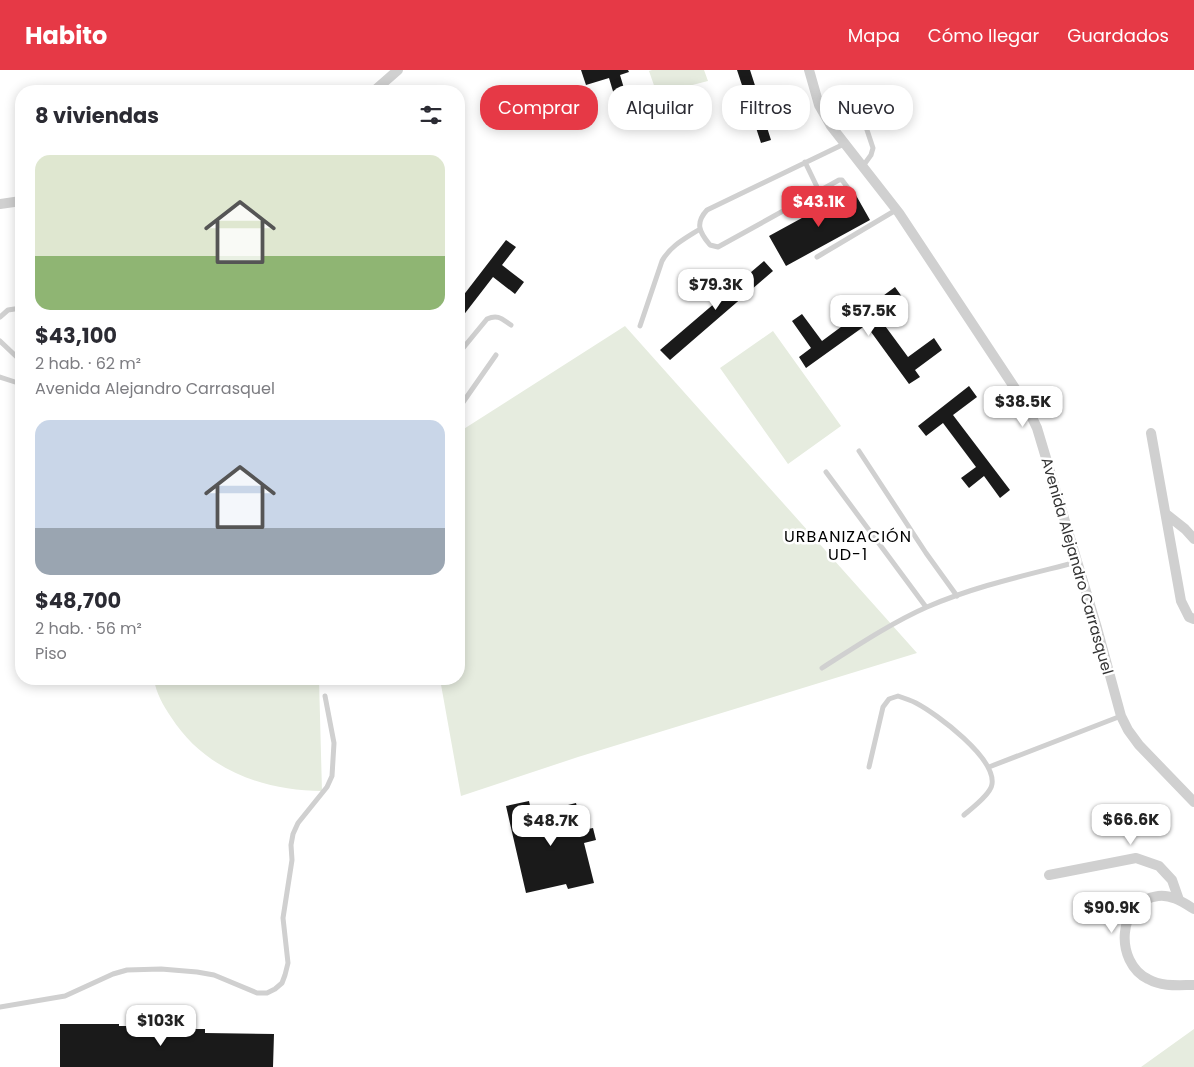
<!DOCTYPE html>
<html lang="es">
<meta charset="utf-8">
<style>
:root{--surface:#fff;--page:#f7f7f7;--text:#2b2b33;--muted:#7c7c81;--accent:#e63946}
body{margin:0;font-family:Poppins,sans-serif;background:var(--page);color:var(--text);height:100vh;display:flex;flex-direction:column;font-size:19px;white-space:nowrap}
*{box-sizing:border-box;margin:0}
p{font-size:16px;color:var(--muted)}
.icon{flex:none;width:28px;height:28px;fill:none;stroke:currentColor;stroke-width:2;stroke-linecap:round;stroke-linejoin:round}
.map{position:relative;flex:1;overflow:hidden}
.side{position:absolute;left:15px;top:15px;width:450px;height:600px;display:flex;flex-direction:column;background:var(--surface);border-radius:20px;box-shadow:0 2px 12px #0003}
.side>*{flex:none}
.top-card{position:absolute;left:480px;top:15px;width:475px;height:45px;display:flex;gap:10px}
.price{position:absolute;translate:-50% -42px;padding:0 11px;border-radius:10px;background:#fff;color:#222;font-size:16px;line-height:32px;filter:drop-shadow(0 1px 2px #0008)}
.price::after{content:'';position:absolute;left:50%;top:30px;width:15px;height:11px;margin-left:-8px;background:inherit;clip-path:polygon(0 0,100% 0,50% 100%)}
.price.active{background:var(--accent);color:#fff}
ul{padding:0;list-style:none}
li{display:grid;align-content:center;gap:10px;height:265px;padding:0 20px}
li span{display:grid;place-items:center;height:155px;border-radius:15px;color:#555}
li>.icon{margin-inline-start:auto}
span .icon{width:90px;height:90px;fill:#fffc;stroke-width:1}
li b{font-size:21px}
h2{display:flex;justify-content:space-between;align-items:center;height:60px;padding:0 20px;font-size:21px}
.chip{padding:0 18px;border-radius:20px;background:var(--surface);box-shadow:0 2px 12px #0003;font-size:18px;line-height:45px}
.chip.active{background:var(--accent);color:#fff}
header{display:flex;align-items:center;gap:30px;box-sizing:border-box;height:70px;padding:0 25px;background:var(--accent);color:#fff}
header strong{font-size:24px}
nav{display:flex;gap:28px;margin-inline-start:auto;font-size:18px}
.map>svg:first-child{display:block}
.green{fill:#e6ecdf}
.building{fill:#1a1a1a}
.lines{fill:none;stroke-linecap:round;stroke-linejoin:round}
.lane{stroke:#d0d0d0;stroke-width:5}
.street{stroke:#d0d0d0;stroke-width:10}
.labels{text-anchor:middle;stroke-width:5;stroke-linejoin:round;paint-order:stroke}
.street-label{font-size:15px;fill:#333;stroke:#fff}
.neighbourhood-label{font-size:16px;letter-spacing:1px;fill:#000;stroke:#fff}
</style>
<header>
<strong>Habito</strong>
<nav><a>Mapa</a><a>Cómo llegar</a><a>Guardados</a></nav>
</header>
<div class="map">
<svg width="1194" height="997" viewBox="0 0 1194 997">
<rect width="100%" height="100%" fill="#fff"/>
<path class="green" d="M652 0H704L708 11 657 24 649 1Z
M625 256 917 583 578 687 461 726 440 609H459V362Z
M773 261 841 356 788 394 720 298Z
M154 609H319L322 721C263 721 204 699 171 647 163 635 156 623 154 609Z
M1194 959V997H1141Z"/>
<path class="building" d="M581 0H628L629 2 620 5 629 35 618 38 609 8 586 15Z
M737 0H750L762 37 793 27 796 37 764 48 771 70 761 73Z
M853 120 870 150 786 196 769 166Z
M506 170 516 177 502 195 524 212 515 224 493 207 459 251V231Z
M764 191 773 201 670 290 660 280Z
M895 217 905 231 880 249 908 287 934 268 942 280 915 300 920 307 909 314 866 255 806 298 799 287 811 278 792 251 802 244 822 271Z
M969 316 977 327 953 345 1010 420 1000 428 984 406 969 418 961 408 976 397 943 353 926 366 918 356Z
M529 731 532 744 576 733 583 760 593 758 596 770 584 773 594 813 568 819 566 814 526 823 506 736Z
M60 954H119V956H178V959H205V963L274 964 273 997H60Z"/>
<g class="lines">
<path class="lane" d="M862 45 873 78 871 85 863 96
M844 74 707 140C695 153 699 162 710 175L718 177 839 110H842L848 118
M805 92 819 121
M817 187 896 140
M0 247 8 240 21 238
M640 256 662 191C670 176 686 168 700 159
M0 271 21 291
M459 283 487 249C498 244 502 249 511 255
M0 307 15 312 21 311
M459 338 496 285
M859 381 926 483 957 526
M826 402 926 537
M822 598C855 577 891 553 927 537 975 516 1027 505 1077 492
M869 697 883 637 889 629 898 626C904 628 910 630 916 633 937 644 996 688 992 714 991 724 971 739 964 745
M989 697 1121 646
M0 937 65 926 113 904 127 900 161 899 197 902 214 905 257 923H267L275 919 282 913 285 905 288 893 283 848 292 790 291 775 293 764 298 753 327 717 332 706 334 673 325 626"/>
<path class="street" d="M809 0 819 35 831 56 899 143 1026 335 1037 358 1097 558 1121 646 1128 660 1139 675 1194 732
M374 21 398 0
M0 134 21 131
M1151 363 1181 531 1189 547 1194 549
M1166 444 1185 459 1194 469
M1049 805 1136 788 1159 796 1172 810 1179 830
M1194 839C1184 833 1171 824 1158 826 1117 831 1114 892 1148 909 1162 917 1179 915 1194 915"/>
</g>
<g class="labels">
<g class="street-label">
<text transform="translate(1077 496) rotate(74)" y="5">Avenida Alejandro Carrasquel</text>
</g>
<g class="neighbourhood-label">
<text x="848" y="472">URBANIZACIÓN<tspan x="848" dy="18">UD-1</tspan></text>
</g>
</g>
</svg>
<b class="price active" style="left:819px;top:158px">$43.1K</b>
<b class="price" style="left:716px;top:241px">$79.3K</b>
<b class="price" style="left:869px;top:267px">$57.5K</b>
<b class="price" style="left:1023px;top:358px">$38.5K</b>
<b class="price" style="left:1131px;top:776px">$66.6K</b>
<b class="price" style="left:551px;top:777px">$48.7K</b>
<b class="price" style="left:1112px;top:864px">$90.9K</b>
<b class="price" style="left:161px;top:977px">$103K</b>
<div class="top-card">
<a class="chip active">Comprar</a>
<a class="chip">Alquilar</a>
<a class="chip">Filtros</a>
<a class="chip">Nuevo</a>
</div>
<section class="side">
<h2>8 viviendas<svg class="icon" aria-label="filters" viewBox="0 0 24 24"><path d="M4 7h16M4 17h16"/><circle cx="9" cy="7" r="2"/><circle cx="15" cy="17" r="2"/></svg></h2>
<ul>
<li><span style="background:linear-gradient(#dfe7d0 65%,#8fb573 0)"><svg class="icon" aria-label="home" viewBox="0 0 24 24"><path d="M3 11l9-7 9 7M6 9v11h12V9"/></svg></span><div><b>$43,100</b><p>2 hab. · 62 m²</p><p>Avenida Alejandro Carrasquel</p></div></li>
<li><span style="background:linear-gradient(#c9d6e8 70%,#9aa5b1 0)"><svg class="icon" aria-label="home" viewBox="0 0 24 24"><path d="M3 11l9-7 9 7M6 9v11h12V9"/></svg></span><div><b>$48,700</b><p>2 hab. · 56 m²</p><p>Piso</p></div></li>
</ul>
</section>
</div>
